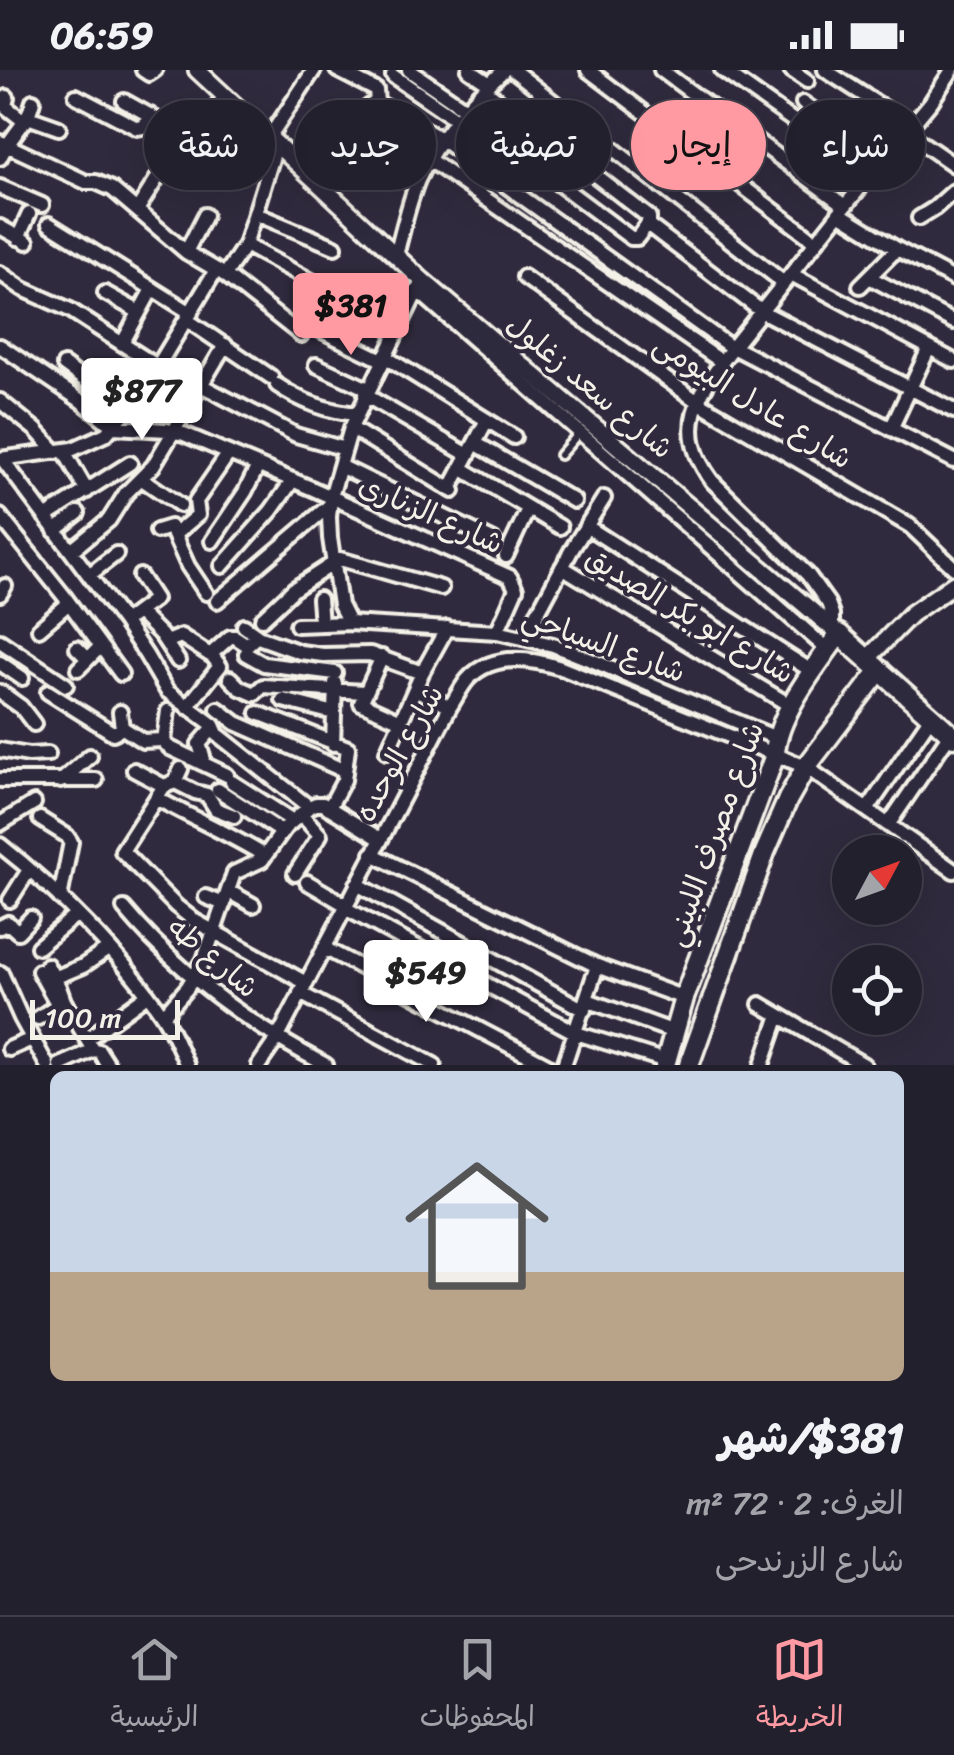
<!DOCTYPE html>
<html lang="ar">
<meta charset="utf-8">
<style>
:root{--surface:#23202e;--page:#2b2836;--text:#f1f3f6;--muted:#a3a3aa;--line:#403e4a;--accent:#ff9aa2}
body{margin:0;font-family:Sriracha,"Playpen Sans Arabic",sans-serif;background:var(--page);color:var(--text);direction:rtl;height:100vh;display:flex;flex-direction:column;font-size:38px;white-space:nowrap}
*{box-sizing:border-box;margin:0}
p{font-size:32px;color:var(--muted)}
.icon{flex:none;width:55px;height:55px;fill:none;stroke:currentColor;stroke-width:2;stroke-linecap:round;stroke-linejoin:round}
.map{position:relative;height:995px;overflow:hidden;direction:ltr}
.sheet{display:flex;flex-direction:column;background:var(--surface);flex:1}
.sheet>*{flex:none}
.guide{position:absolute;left:30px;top:30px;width:895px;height:90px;direction:rtl;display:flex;gap:20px}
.needle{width:65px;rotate:49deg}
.controls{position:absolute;left:832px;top:765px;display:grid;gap:20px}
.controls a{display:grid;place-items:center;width:90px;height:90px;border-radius:50%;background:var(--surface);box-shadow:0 10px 40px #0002,0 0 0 2px var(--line);font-size:50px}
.scale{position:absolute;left:30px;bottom:25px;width:150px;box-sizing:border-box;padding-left:10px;border:5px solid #f4f1e8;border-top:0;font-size:28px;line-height:35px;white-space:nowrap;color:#f4f1e8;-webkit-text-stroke:8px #2f2a3d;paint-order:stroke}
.price{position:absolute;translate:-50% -85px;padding:0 22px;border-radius:10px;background:#fff;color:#222;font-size:32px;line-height:65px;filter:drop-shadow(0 2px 5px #0008)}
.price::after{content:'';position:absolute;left:50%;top:60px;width:30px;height:22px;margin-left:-15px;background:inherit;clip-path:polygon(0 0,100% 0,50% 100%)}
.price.on{background:var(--accent);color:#111}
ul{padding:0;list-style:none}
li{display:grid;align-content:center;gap:20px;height:530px;padding:0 50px}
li+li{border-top:2px solid var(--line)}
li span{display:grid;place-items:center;height:310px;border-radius:15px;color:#555}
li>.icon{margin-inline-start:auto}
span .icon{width:180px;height:180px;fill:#fffc;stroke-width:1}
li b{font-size:42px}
.tag{padding:0 35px;border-radius:45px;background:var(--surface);box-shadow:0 10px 40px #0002,0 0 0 2px var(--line);font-size:35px;line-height:90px}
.tag.on{background:var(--accent);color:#111}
.status{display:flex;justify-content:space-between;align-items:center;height:70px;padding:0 50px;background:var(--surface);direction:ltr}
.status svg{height:28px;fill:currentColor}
.tabs{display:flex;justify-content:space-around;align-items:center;height:140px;border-top:2px solid var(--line);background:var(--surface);font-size:28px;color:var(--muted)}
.tabs a{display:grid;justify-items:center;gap:5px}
.tabs .on{color:var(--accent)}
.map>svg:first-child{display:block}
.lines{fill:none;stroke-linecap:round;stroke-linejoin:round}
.service-casing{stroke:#f4f1e8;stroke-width:14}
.minor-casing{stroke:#f4f1e8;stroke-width:20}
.tertiary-casing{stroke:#f4f1e8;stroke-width:22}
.secondary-casing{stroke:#f4f1e8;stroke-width:25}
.service{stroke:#2f2a3d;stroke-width:6}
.minor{stroke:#2f2a3d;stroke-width:12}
.tertiary{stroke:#2f2a3d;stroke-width:15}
.secondary{stroke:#2f2a3d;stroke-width:18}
.labels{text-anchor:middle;stroke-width:8;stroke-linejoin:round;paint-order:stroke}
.street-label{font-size:30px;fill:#f4f1e8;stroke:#2f2a3d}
</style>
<div class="status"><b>06:59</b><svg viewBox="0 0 49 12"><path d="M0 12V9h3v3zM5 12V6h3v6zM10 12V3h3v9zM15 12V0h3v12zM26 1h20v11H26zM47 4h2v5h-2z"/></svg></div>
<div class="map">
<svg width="954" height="995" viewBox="0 0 954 995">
<rect width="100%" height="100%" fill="#2f2a3d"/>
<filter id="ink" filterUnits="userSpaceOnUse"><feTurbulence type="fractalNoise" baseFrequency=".01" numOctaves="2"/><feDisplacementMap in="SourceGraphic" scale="20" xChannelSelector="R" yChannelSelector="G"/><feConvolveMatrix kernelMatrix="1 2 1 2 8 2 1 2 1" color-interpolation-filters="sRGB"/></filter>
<g filter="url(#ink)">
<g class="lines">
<g class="service-casing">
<path id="service" d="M560 385 579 363"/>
</g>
<g class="minor-casing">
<path id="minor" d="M143 0 149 4 155 0
M337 0 376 20 377 33
M409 0 467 40
M469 0 490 14
M513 0 784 213
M588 0 816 172
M661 0 845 136
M722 0 870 105
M791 0 807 11
M825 0 912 56
M393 6 457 50
M76 26 137 58 143 57 150 45
M7 27 5 36 25 52
M124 31 183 64
M803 33 884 89
M464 43 631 168H637L649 152V147L485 20
M28 47 59 58
M906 62 954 95
M270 66 314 0
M0 72 86 112H96L112 119 186 182 225 205 301 265
M0 88C9 67 28 54 33 31
M428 89 722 292
M308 102 342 44 349 41 362 42 374 33 380 34 441 69 732 278
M0 117 42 135
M137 140 165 96 177 68 194 58 226 27
M839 143 897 179 954 209
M256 144 335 177
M919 148 935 138 954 121
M49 154 191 243
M647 154 761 241 954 341
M0 157 27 172
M18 168 29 144
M245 175 332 222 344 233 396 262
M186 182 205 145
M396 185C403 160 408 134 418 110 437 68 470 32 504 0
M0 203 23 219 70 240 158 297
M791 204 954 291
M225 205 245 175 277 73
M524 207 698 332 910 456 954 498
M869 207 954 252
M860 216 897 179
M417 220 828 580
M105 223 139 242
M187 250 271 307
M310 255 382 290
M122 274 152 219
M0 276 80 330 114 357
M733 277 954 391
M384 286 514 367
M64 295 127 341
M316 295 368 319
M201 315 296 365 345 379
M277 315C302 332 326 341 357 344
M365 325 468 385
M0 331 36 360 56 382
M114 357 167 360 184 364 311 418 510 507 516 519 497 562
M351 358 453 421
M891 359 929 278
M475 373 574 431
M64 381 87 421
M0 389 73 379 106 364 141 324 216 200
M3 390 124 552 146 585 167 621 213 655 217 664 309 737
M340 396 494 471
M461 398 560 457
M142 409 180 435
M450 419 487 350
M0 446 64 526 121 604
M45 447 130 393
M586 456 813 602
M55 461 78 443
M157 461 170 457 174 465
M212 471 245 422 258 396
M71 481 109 450 126 423 153 396 225 275
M506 486 528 439
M333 487 441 518
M222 496 271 441 293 410
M562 497 791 636
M89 505 116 484
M206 523 188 496 174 465 198 445 196 431 229 383
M0 524 5 516
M319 529 321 554
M217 531 330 435
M138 542 161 565 178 591
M262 549 294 519 334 493
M124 552 155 529 140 506
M349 553 340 535 330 468 329 447 331 427 351 358 419 217
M297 555 349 553 497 562 553 575 596 592 776 668
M244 556 261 568 300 582 323 585 370 584 422 603
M832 557V544L828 533 808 505 712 411C672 357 699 323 733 277L845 136 931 32 952 0
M39 559 69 533
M524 568 572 479 604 428
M0 571 66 615
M166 572 181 566 210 585
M77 578 88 589
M246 584 264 594 335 603
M382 587 361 633 401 651
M0 593 22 608
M78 599 100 577
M230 608 240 618 254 624 263 616 364 622
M415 619 450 637
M0 622 21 637 34 654
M48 622 113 663 123 658 143 671 162 670 170 678 227 705
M283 630 334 643
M187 637 220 596 211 584 230 567H235L247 575 257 566
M218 639 236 653 345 701
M120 642 122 658
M258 643 348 678 344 710 329 738
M164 671 168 641
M333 674 335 613
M0 680 29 685 48 684
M387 682 422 603 447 558
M201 693 203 686 199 674 214 657
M181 699 175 712 164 716 122 781 176 836 195 851 306 913
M134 700 164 716
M0 710H96
M61 711 90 686
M175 712 195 722 207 725 216 739 234 746
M232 712 293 751
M218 720 282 762
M156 728C192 748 230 764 265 786
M867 740 931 647
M40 749 67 766 71 772 60 828
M0 754 34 733
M888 755 950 664
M0 775C54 817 125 888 163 946 173 961 179 978 187 995
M372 784 597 896 684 928
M295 804 320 765 301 744
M307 812 346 835
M357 814 584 940
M228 821 253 835
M206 827 224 834
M10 830 29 800
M124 838C179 904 250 955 326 995
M345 838 576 963 666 991
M0 857 8 853 18 862 31 848
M38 877 76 845
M324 878 547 995
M47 895 59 917 64 931 93 980 99 981 108 995
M39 901 58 935
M1 903 21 948 47 995
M54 908 83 896 108 879
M300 923 434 995
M587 930 674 962
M760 934 864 995
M163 946 187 918 204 890 234 803 262 790 285 758 309 737 316 734H323L380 769
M38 948 64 931
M87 969 147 925
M9 979 32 969
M60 995 93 980
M259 995 277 969 450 637C456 628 461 617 468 609 492 583 530 588 561 598L806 697 954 801
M564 995 597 896
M762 995 779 945"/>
</g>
<g class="tertiary-casing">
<path id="tertiary" d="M197 0 422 210 839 564
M867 589 911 544 954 514"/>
</g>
<g class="secondary-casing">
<path id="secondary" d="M665 995 684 928 775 685C776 646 817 595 839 564L954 667
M689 995 765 782 788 729 806 697 880 600"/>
</g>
<use href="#service" class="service"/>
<use href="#minor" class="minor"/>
<use href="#tertiary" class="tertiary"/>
<use href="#secondary" class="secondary"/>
</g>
</g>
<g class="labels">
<g class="street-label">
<text transform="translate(590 316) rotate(40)" y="10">شارع سعد زغلول</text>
<text transform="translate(753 331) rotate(32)" y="10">شارع عادل البيومى</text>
<text transform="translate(431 444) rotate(24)" y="10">شارع الزنارى</text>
<text transform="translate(690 545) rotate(31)" y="10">شارع ابو بكر الصديق</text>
<text transform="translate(604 574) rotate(20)" y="10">شارع السياحي</text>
<text transform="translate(399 683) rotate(-61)" y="10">شارع الوحده</text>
<text transform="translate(714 764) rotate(-70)" y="10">شارع مصرف اللبيني</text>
<text transform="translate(213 887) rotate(40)" y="10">شارع طه</text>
</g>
</g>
</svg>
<div class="controls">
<a><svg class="needle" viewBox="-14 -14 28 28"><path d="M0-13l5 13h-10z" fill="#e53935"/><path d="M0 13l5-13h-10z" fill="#a3a3aa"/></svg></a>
<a><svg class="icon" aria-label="locate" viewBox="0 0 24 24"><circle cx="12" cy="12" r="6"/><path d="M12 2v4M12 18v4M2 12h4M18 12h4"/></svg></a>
</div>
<div class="scale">100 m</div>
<b class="price on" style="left:351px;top:288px">$381</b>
<b class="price" style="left:142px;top:373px">$877</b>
<b class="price" style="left:426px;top:955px">$549</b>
<div class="guide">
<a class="tag">شراء</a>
<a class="tag on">إيجار</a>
<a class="tag">تصفية</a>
<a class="tag">جديد</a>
<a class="tag">شقة</a>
</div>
</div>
<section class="sheet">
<ul>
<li><span style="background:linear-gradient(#c9d6e8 65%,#b9a48a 0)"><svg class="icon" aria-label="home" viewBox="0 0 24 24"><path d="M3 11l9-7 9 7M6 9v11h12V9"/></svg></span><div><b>$381/شهر</b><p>الغرف: 2 · 72 m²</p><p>شارع الزرندحى</p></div></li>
</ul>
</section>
<nav class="tabs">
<a class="on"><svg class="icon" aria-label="map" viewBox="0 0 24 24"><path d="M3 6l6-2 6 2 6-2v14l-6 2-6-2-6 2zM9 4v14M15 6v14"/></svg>الخريطة</a>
<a><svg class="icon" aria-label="saved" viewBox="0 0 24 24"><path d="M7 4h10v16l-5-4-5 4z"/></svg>المحفوظات</a>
<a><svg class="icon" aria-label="home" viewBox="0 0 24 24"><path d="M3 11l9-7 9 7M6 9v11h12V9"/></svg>الرئيسية</a>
</nav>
